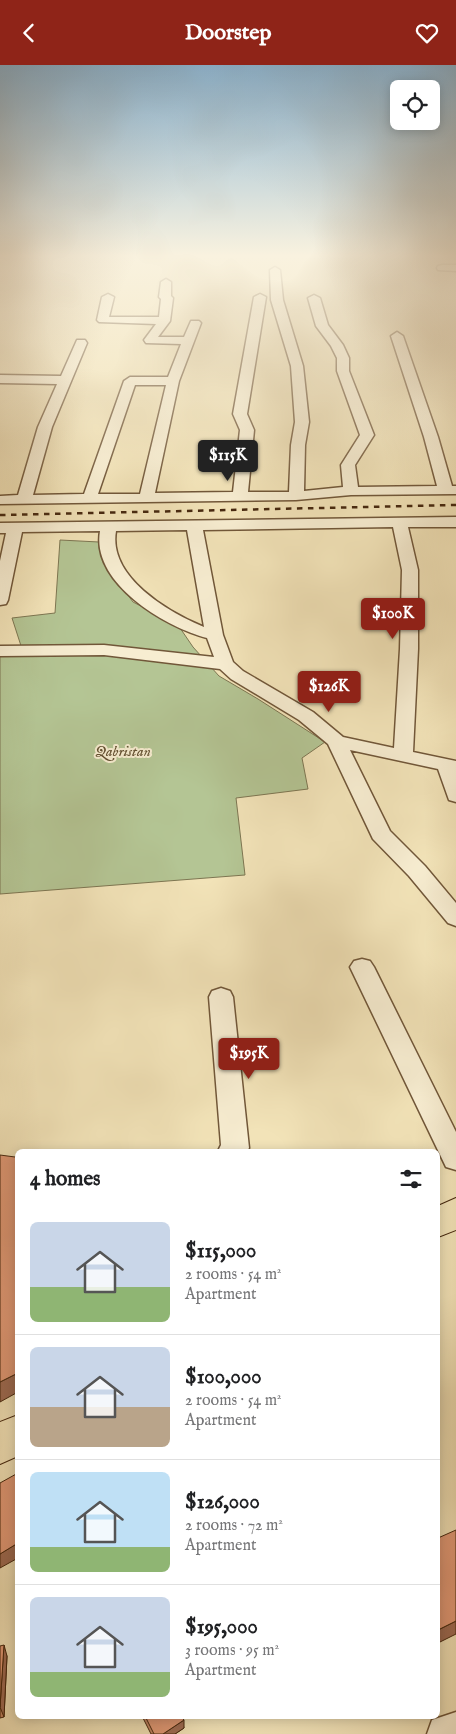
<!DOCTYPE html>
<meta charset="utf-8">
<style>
:root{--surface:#fff;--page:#f6f6f6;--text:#202124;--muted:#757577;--line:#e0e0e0;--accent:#8f2418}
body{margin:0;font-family:"IM FELL English",serif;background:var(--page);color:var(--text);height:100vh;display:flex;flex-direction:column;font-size:19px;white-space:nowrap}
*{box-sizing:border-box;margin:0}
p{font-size:16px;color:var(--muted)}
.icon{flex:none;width:28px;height:28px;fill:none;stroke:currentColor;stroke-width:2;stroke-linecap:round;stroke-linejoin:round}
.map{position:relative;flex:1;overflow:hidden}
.drawer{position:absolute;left:15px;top:1084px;width:425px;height:570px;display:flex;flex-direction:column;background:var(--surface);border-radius:8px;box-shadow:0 2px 12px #0003}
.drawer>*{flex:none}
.buttons{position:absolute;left:390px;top:15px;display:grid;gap:10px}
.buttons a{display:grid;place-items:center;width:50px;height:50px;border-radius:8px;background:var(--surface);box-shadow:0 2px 12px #0003;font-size:25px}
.price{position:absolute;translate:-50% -42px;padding:0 11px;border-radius:5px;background:var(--accent);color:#fff;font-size:16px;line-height:32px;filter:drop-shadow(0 1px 2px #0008)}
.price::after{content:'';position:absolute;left:50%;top:30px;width:15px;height:11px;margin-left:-8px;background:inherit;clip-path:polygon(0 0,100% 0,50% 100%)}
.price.current{background:#222;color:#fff}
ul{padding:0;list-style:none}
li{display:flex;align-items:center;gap:15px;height:125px;padding:0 15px}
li+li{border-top:1px solid var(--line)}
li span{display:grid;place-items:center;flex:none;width:140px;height:100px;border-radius:8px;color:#555}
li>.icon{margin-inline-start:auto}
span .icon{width:60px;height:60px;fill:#fffc;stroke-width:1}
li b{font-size:21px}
h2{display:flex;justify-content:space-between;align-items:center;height:60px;padding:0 15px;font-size:21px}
header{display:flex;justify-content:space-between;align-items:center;height:65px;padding:0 15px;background:var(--accent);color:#fff;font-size:22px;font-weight:800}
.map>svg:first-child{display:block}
.green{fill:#b4c594;stroke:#7d7652}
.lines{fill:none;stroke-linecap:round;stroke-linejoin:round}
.minor-casing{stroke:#715739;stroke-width:3}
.highway-casing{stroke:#46280f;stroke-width:2}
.minor{fill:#f7edd1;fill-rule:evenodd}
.highway{fill:#f2e3b8;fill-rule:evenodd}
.rail{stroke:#46280f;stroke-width:2.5;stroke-dasharray:5.5 5.5;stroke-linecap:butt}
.wall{fill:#c18465;stroke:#46280f}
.shaded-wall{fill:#9d6b53;stroke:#46280f}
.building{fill:#e09976;stroke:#46280f}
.labels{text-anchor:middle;stroke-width:4;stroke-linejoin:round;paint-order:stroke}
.park-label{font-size:15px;font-style:italic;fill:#624f30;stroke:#f7edd1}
</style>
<header><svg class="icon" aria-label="back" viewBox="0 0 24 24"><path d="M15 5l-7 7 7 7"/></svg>Doorstep<svg class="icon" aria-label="heart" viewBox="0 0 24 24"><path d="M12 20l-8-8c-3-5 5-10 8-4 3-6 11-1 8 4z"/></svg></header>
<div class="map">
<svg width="456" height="1669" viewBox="0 0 456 1669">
<rect width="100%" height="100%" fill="#f2e3b8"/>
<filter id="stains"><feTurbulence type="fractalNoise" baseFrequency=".004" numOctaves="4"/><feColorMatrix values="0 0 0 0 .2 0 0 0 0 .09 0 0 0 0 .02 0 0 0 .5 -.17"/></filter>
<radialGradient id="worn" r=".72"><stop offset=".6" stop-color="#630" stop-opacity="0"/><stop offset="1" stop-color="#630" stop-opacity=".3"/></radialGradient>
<path class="green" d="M60 475 99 477 110 506 133 537 178 560 193 582 219 611 258 634 325 677 302 693 308 724 236 733 245 810 0 829V587H23L12 553 55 548Z"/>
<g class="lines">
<g class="minor-casing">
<path id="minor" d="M442 200H456V206L438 205 437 203 438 201Z
M275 202 280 205 283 235 303 301 309 357 305 380 304 426 343 422 341 400 360 370 337 306V293L331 281 316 261 308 233 314 230 320 233 328 260 343 280 349 293V306L374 370 355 400 358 422 437 421 424 372 391 271 397 267 403 271 438 372 452 421H456V429L351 430 296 435 0 439V431L18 430 38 362 57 319 0 318V310L61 311 77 275H85L87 278 52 362 33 430 84 429 124 316 130 312H168L181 279 146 278 144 275 156 259 99 257 97 255 102 232 108 229 114 232 109 252H159L161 234 159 232 161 217 166 214 171 217V231L173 233 170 256 158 272H184L191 256H199L201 258 179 316 155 428 233 427 240 365 233 349 254 232 260 229 266 232 247 349 254 365 248 427H289L291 380 295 357 291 301 271 235 270 205ZM135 320H166L140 429H98Z
M456 452V462H408L418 505V584L413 687 456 696V737L449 735 438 704 350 685 390 766 425 801 456 838V861L448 858 409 811 373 774 328 679 299 655 231 614 220 604 104 590 0 591V581L104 580 214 592 207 573C165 562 91 518 100 466L22 467 8 535 6 539 0 540V496L6 468H0V458ZM393 462 402 505 400 584 394 683 343 672 313 647 243 606 233 597 223 570 203 465ZM187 465 204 562C168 547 108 512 116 466Z
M362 894 370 896 374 902 456 1067V1105L446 1102 350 902 354 896Z
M221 923 230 926 233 932 249 1083 247 1086H218L221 1080 209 932 212 926Z
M456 1647V1669H427L432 1655Z"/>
</g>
<g class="highway-casing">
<path id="highway" d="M456 1133V1165L438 1172V1141Z
M18 1350V1391L0 1399V1357Z"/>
</g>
<use href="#minor" class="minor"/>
<use href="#highway" class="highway"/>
<path class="rail" d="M0 450 456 440"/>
</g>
<path class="wall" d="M0 1581 7 1591 4 1652 0 1653Z
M142 1651H181L184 1663 175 1669H151Z"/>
<path class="shaded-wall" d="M18 1308V1327L0 1337V1317Z
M18 1478V1493L0 1503V1489Z
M456 1556V1569L438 1578V1565Z
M4 1580 7 1591 4 1652 0 1642Z
M184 1655V1663L175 1669H163Z"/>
<path class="building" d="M0 1090 15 1092 18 1090V1308L0 1317Z
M18 1408V1478L0 1489V1418Z
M456 1465V1556L438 1565V1473Z
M4 1580 0 1642V1581Z
M145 1651H181L184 1655 163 1669H154Z"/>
<linearGradient id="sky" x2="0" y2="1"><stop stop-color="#8cb7d6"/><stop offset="0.45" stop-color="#f9f2df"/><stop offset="1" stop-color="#f9f2df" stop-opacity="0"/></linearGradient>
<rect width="456" height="424" fill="url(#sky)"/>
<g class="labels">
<g class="park-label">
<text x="123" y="691">Qabristan</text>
</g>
</g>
<rect width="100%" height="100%" filter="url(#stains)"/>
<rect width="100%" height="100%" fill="url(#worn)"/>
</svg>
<div class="buttons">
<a><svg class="icon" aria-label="locate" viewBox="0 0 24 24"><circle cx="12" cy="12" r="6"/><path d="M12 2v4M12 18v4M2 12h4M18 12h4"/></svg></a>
</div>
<b class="price current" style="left:228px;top:417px">$115K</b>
<b class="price" style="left:393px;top:575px">$100K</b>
<b class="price" style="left:329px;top:648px">$126K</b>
<b class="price" style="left:249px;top:1015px">$195K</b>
<section class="drawer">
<h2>4 homes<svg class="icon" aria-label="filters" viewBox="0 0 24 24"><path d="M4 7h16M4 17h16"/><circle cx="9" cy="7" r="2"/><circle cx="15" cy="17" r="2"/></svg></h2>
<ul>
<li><span style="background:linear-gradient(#c9d6e8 65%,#8fb573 0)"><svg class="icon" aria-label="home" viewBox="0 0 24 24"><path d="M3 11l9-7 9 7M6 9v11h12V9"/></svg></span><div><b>$115,000</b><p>2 rooms · 54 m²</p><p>Apartment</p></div></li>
<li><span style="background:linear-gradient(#c9d6e8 60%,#b9a48a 0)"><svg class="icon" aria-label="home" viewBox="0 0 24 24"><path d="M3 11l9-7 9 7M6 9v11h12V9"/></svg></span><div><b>$100,000</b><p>2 rooms · 54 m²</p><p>Apartment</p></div></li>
<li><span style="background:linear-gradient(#bfe0f5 75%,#8fb573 0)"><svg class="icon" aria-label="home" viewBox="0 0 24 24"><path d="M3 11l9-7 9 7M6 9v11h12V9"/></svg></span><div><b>$126,000</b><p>2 rooms · 72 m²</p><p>Apartment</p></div></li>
<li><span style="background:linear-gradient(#c9d6e8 75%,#8fb573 0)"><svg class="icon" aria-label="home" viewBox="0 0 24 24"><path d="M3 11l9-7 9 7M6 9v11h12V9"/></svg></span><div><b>$195,000</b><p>3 rooms · 95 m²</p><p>Apartment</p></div></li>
</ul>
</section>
</div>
